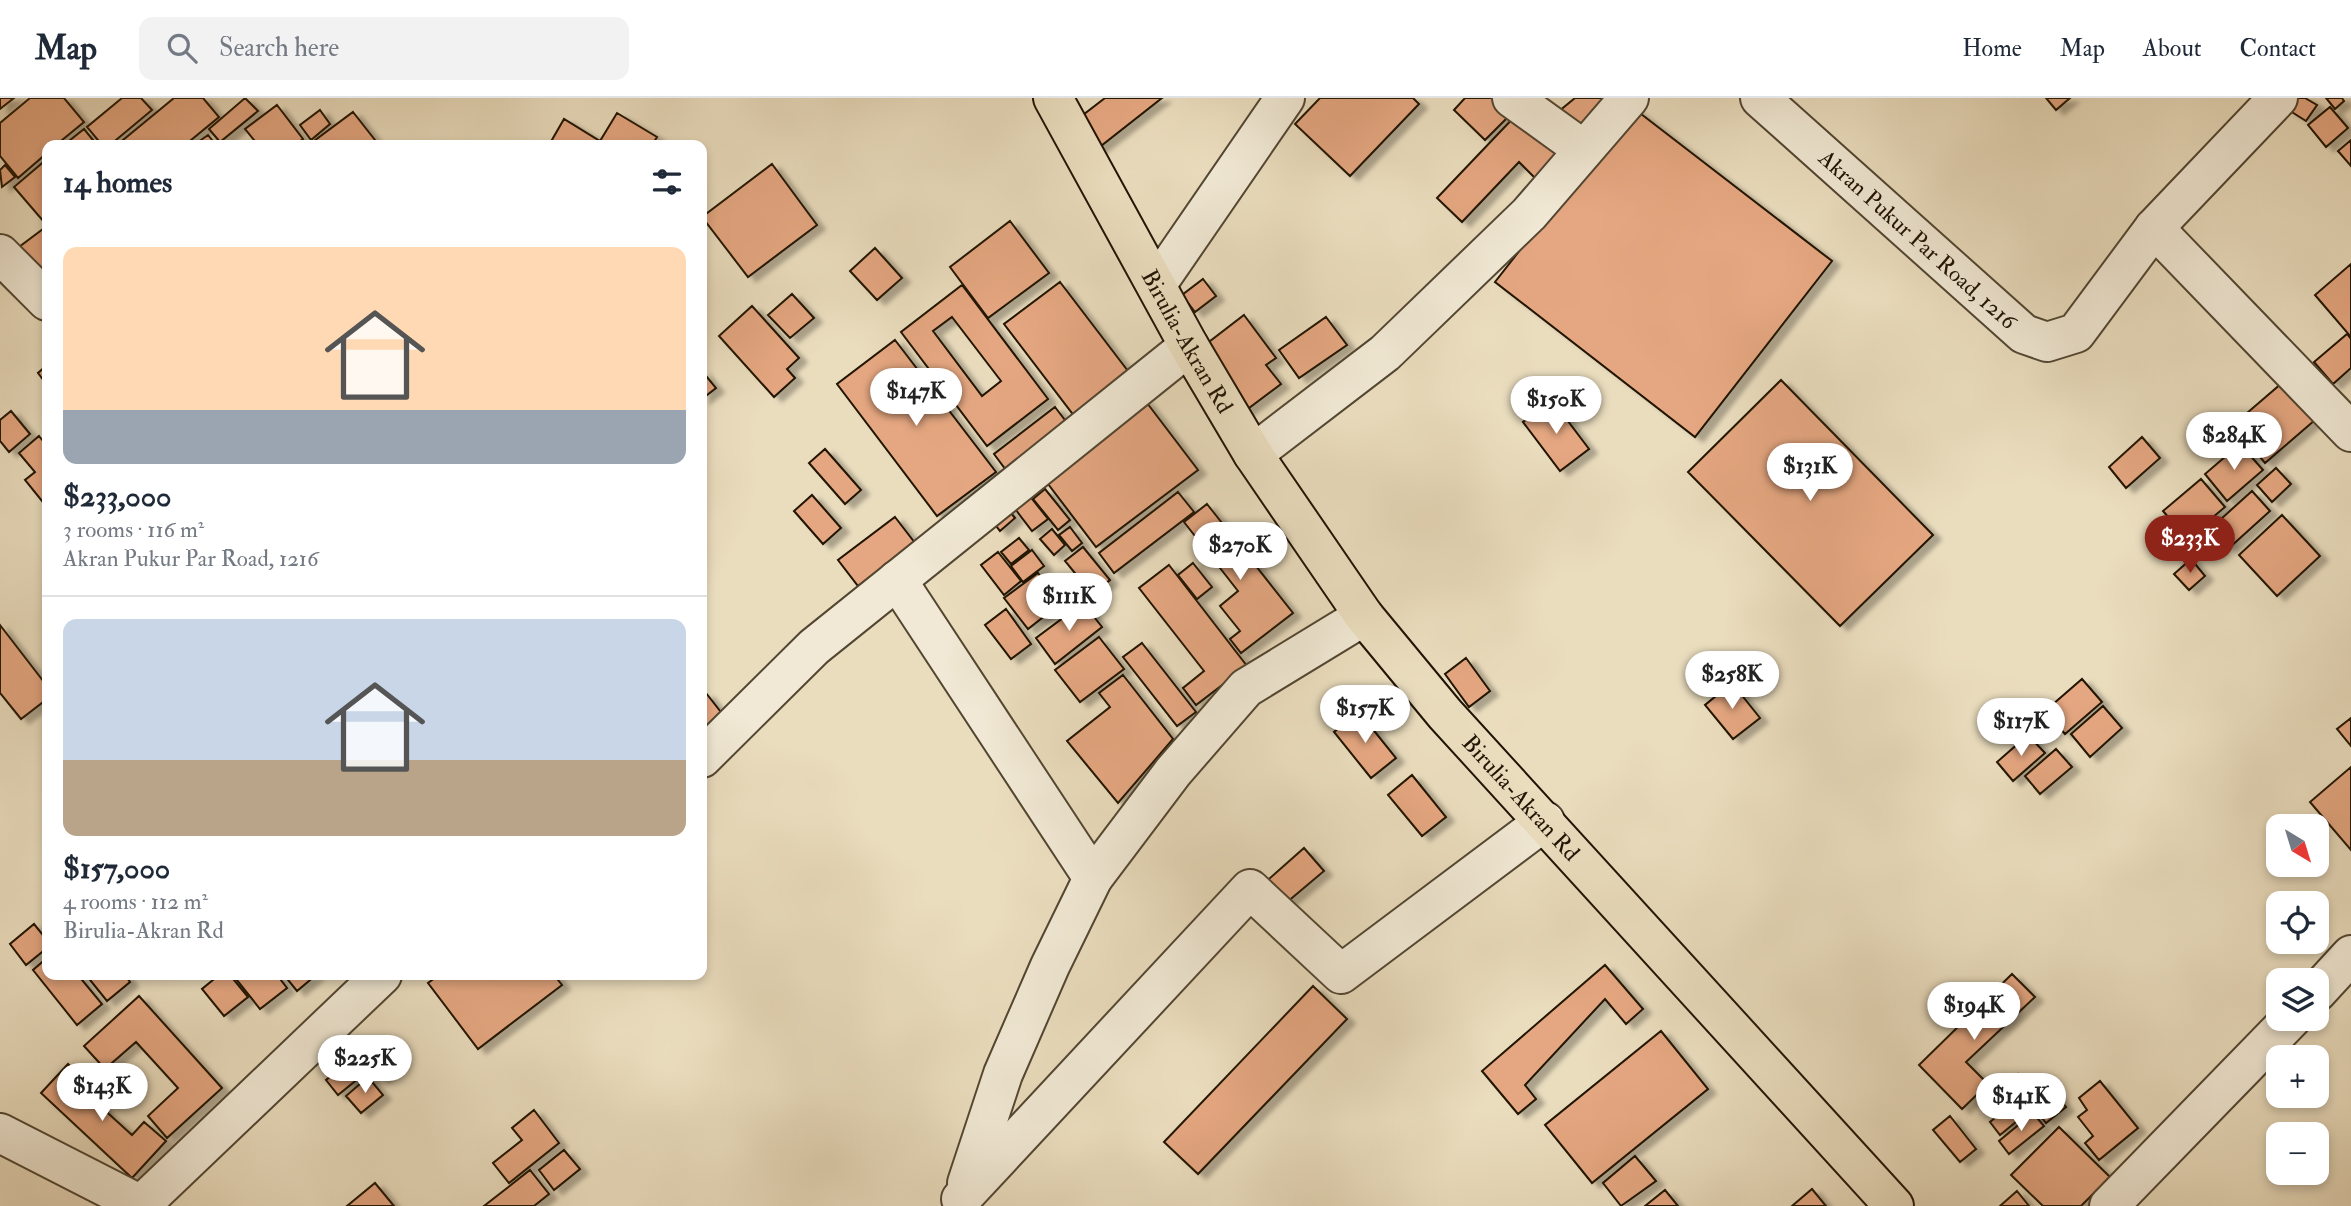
<!DOCTYPE html>
<meta charset="utf-8">
<style>
:root{--surface:#fff;--page:#f2f2f3;--text:#1f2937;--muted:#747a83;--line:#e0e1e3;--accent:#8f2418}
body{margin:0;font-family:"IM FELL Double Pica",serif;background:var(--page);color:var(--text);height:100vh;display:flex;flex-direction:column;font-size:26px;white-space:nowrap}
*{box-sizing:border-box;margin:0}
p{font-size:23px;color:var(--muted)}
.icon{flex:none;width:38px;height:38px;fill:none;stroke:currentColor;stroke-width:2;stroke-linecap:round;stroke-linejoin:round}
.map{position:relative;flex:1;overflow:hidden}
.panel{position:absolute;left:42px;top:42px;width:665px;height:840px;display:flex;flex-direction:column;background:var(--surface);border-radius:14px;box-shadow:0 4px 10px #0003}
.panel>*{flex:none}
.needle{width:46px;rotate:142deg}
.tools{position:absolute;left:2266px;top:716px;display:grid;gap:14px}
.tools a{display:grid;place-items:center;width:63px;height:63px;border-radius:14px;background:var(--surface);box-shadow:0 4px 10px #0003;font-size:35px}
.price{position:absolute;translate:-50% -60px;padding:0 16px;border-radius:24px;background:#fff;color:#222;font-size:23px;line-height:46px;filter:drop-shadow(0 2px 4px #0008)}
.price::after{content:'';position:absolute;left:50%;top:42px;width:21px;height:16px;margin-left:-10px;background:inherit;clip-path:polygon(0 0,100% 0,50% 100%)}
.price.selected{background:var(--accent);color:#fff}
ul{padding:0;list-style:none}
li{display:grid;align-content:center;gap:14px;height:371px;padding:0 21px}
li+li{border-top:2px solid var(--line)}
li span{display:grid;place-items:center;height:217px;border-radius:14px;color:#555}
li>.icon{margin-inline-start:auto}
span .icon{width:126px;height:126px;fill:#fffc;stroke-width:1}
li b{font-size:30px}
h2{display:flex;justify-content:space-between;align-items:center;height:84px;padding:0 21px;font-size:30px}
header{display:flex;align-items:center;gap:42px;box-sizing:border-box;height:98px;padding:0 35px;background:var(--surface);border-bottom:2px solid var(--line)}
header strong{font-size:33px}
nav{display:flex;gap:38px;margin-inline-start:auto;font-size:24px}
.search{width:490px;height:63px;background:var(--page);display:flex;align-items:center;gap:18px;box-sizing:border-box;padding:0 24px;border-radius:14px;color:var(--muted);font-size:26px}
.map>svg:first-child{display:block}
.building{fill:#e5a781;stroke:#201304;stroke-width:2;fill-rule:evenodd;filter:url(#shadow)}
.lines{fill:none;stroke-linecap:round;stroke-linejoin:round}
.minor-casing{stroke:#524632;stroke-width:42}
.trunk-casing{stroke:#201304;stroke-width:42}
.minor{stroke:#f1e9d5;stroke-width:38}
.trunk{stroke:#eaddbe;stroke-width:38}
.labels{text-anchor:middle;stroke-width:5;stroke-linejoin:round;paint-order:stroke}
.street-label{font-size:23px;fill:#201304;stroke:#f1e9d5}
</style>
<header>
<strong>Map</strong>
<div class="search"><svg class="icon" aria-label="search" viewBox="0 0 24 24"><circle cx="10" cy="10" r="6"/><path d="M15 15l6 6"/></svg>Search here</div>
<nav><a>Home</a><a>Map</a><a>About</a><a>Contact</a></nav>
</header>
<div class="map">
<svg width="2351" height="1108" viewBox="0 0 2351 1108">
<defs>
<filter id="shadow"><feDropShadow dx="8" dy="4.5" stdDeviation="2" flood-color="#0004"/></filter>
</defs>
<rect width="100%" height="100%" fill="#eaddbe"/>
<filter id="stains"><feTurbulence type="fractalNoise" baseFrequency=".00286" numOctaves="4"/><feColorMatrix values="0 0 0 0 .2 0 0 0 0 .09 0 0 0 0 .02 0 0 0 .5 -.17"/></filter>
<radialGradient id="worn" r=".72"><stop offset=".6" stop-color="#630" stop-opacity="0"/><stop offset="1" stop-color="#630" stop-opacity=".3"/></radialGradient>
<path class="building" d="M0 0H14L0 11Z
M30 0H64L84 24 56 47H47V55L18 80 0 58V25Z
M122 0H141L152 12 110 47H102L87 29Z
M174 0H203L219 19 185 47H117Z
M245 0 258 13 220 44 209 31Z
M1105 0H1162L1092 55 1070 27Z
M1320 0H1413L1419 6 1350 78 1295 26Z
M1465 0H1494L1511 16 1485 42 1454 12Z
M1575 0H1610L1611 2 1573 33 1558 14Z
M2046 0H2070L2056 12Z
M2294 0H2305L2317 7 2306 23 2287 11Z
M2326 0H2342L2344 3 2335 11Z
M277 7 303 41 295 47H258L245 31Z
M1632 9 1832 163 1695 339 1495 184Z
M2330 9 2348 30 2326 49 2308 27Z
M320 12 330 26 311 42 300 27Z
M353 14 375 42 369 47H317L314 43Z
M1519 14 1564 57 1538 83 1519 64 1462 124 1437 100Z
M617 15 657 39 652 47H549L564 21 600 43Z
M84 31 97 47H64Z
M208 37 216 47H194Z
M2351 42V68L2338 53Z
M47 61V122L44 124 14 89Z
M772 66 817 127 748 179 702 119Z
M5 67 15 79 2 89 0 72Z
M1010 123 1049 175 988 220 950 169Z
M47 128V194L15 152Z
M875 150 902 180 877 202 850 173Z
M2351 166V239L2315 197Z
M1203 181 1216 198 1195 214 1182 197Z
M1060 184 1131 277 1075 319 1004 226Z
M962 187 1048 301 987 348 901 234ZM952 219 1001 283 982 298 933 233Z
M792 196 814 220 790 240 768 217Z
M752 208 799 260 787 271 795 280 774 299 719 238Z
M1244 217 1276 260 1266 267 1281 286 1225 328 1179 267Z
M1326 219 1347 247 1299 280 1279 252Z
M2347 236 2351 241V270L2333 286 2314 264Z
M895 242 996 374 937 418 837 286Z
M47 267V287L38 275Z
M702 273 716 290 702 301Z
M1781 282 1933 437 1840 528 1688 374Z
M2282 285 2315 322 2265 365 2233 327Z
M1144 301 1198 372 1096 449 1042 378Z
M1552 302 1589 351 1560 373 1523 324Z
M1055 309 1071 330 1009 376 994 356Z
M11 313 30 336 9 354 0 343V322Z
M39 338 47 348 46 408 25 382 35 374 19 355Z
M2142 339 2160 360 2126 390 2109 369Z
M2240 346 2263 372 2227 403 2205 376Z
M825 351 861 392 845 406 809 365Z
M2276 370 2291 386 2272 404 2257 387Z
M2201 381 2225 409 2187 441 2163 413Z
M1021 387 1048 421 1032 433 1006 399Z
M1045 391 1070 422 1058 432 1033 401Z
M2252 393 2270 413 2229 450 2211 430Z
M1178 394 1194 414 1114 475 1099 455Z
M812 397 841 430 823 446 794 413Z
M1002 404 1015 420 1000 433 987 416Z
M1207 406 1293 515 1241 555 1230 541 1240 533 1220 508 1238 493 1184 424Z
M2282 417 2320 458 2277 498 2239 457Z
M895 419 915 445 858 488 838 462Z
M1070 429 1082 445 1072 453 1059 437Z
M1052 431 1065 447 1054 457 1040 441Z
M1019 440 1029 452 1011 466 1001 454Z
M1083 449 1110 482 1092 496 1065 463Z
M1032 452 1044 468 1023 484 1011 468Z
M998 454 1021 483 1004 497 981 467Z
M2191 461 2205 478 2189 492 2174 476Z
M1193 465 1212 489 1197 501 1178 477Z
M1169 467 1247 568 1196 607 1183 590 1204 573 1139 490Z
M1038 475 1061 505 1028 531 1004 500Z
M1083 505 1102 529 1055 566 1036 540Z
M1006 511 1031 546 1011 561 985 527Z
M0 527 47 588V601L21 621 0 595Z
M1099 539 1124 571 1080 604 1055 572Z
M1142 545 1196 614 1177 628 1123 559Z
M1466 560 1490 593 1469 609 1445 576Z
M1123 577 1173 641 1118 705 1067 643 1110 609 1099 595Z
M2082 581 2102 604 2065 636 2045 613Z
M1732 585 1760 620 1733 641 1705 607Z
M706 595 724 618 702 636V598Z
M2103 608 2122 630 2090 659 2071 636Z
M1359 614 1396 660 1371 680 1334 634Z
M2351 620V648L2337 631Z
M2028 637 2045 655 2013 683 1997 664Z
M2056 651 2072 669 2040 696 2025 678Z
M2351 669V752L2310 704Z
M1412 677 1446 719 1422 738 1388 697Z
M1304 750 1324 773 1280 810 1261 788Z
M34 826 47 842V850L26 867 10 846Z
M47 860V877H78L102 906 77 927 33 872Z
M1605 867 1643 911 1626 926 1605 901 1525 987 1536 1001 1518 1016 1482 973Z
M2012 876 2035 899 1966 964 1988 986 1962 1011 1919 967Z
M86 877H125L130 884 107 903Z
M219 877H230L248 899 224 918 202 891Z
M233 877H277L287 890 260 911Z
M284 877H316L297 893Z
M439 877H554L562 887 478 951 428 885Z
M1313 888 1347 921 1198 1076 1164 1044Z
M139 898 222 990 167 1040 148 1018 178 990 136 944 105 971 84 948Z
M1661 933 1708 991 1592 1085 1545 1027Z
M382 956 393 969 381 980 370 966Z
M353 960 365 975 338 997 326 982Z
M68 966 94 991 88 997 132 1037 144 1024 166 1043 132 1080 41 995Z
M2018 976 2029 989 2005 1008 1995 996Z
M368 979 383 997 361 1015 346 998Z
M2044 982 2066 1009 2046 1025 2025 998Z
M2100 983 2138 1030 2099 1062 2085 1045 2093 1038 2078 1019 2087 1012 2079 1000Z
M2017 1002 2028 1014 2000 1037 1990 1024Z
M534 1012 559 1045 509 1085 493 1065 522 1042 512 1030Z
M2033 1015 2044 1028 2009 1056 1999 1043Z
M1950 1018 1976 1051 1960 1064 1933 1032Z
M2059 1029 2110 1079 2081 1108H2043L2011 1077Z
M564 1052 580 1071 554 1092 539 1072Z
M1635 1058 1656 1083 1621 1108 1603 1085Z
M530 1072 549 1096 534 1108H484Z
M375 1085 394 1108H347Z
M1812 1091 1826 1108H1792Z
M1665 1092 1678 1108H1645Z
M2017 1093 2029 1108H2000Z"/>
<g class="lines">
<g class="minor-casing">
<g id="minor">
<path d="M1512 0 1584 52"/>
<path id="s1" d="M1760 0 2024 236 2047 244 2076 235 2154 130 2278 0"/>
<path d="M2154 130 2351 334"/>
<path d="M0 156 47 203"/>
<path d="M1157 186 1285 0"/>
<path d="M1253 356 1385 255 1529 116 1629 0"/>
<path d="M897 482 1093 780"/>
<path d="M702 660 814 549 1189 248"/>
<path d="M2317 894 2351 857"/>
<path d="M0 1035 141 1107 382 877"/>
<path d="M967 1085 1003 976 1050 868 1093 780 1173 674 1246 590 1364 518"/>
<path d="M961 1101 1250 791 1341 876 1545 723"/>
<path d="M2109 1108 2292 920"/>
</g>
</g>
<g class="trunk-casing">
<g id="trunk">
<path id="s2" d="M1053 0 1189 248 1253 356 1364 518 1445 616 1894 1108"/>
</g>
</g>
<use href="#minor" class="minor"/>
<use href="#trunk" class="trunk"/>
</g>
<g class="labels">
<g class="street-label">
<text dy="8" stroke="none"><textPath href="#s1" startOffset="212">Akran Pukur Par Road, 1216</textPath></text>
<text dy="8" stroke="none"><textPath href="#s2" startOffset="278">Birulia-Akran Rd</textPath></text>
<text dy="8" stroke="none"><textPath href="#s2" startOffset="845">Birulia-Akran Rd</textPath></text>
</g>
</g>
<rect width="100%" height="100%" filter="url(#stains)"/>
<rect width="100%" height="100%" fill="url(#worn)"/>
</svg>
<div class="tools">
<a><svg class="needle" viewBox="-14 -14 28 28"><path d="M0-13l5 13h-10z" fill="#e53935"/><path d="M0 13l5-13h-10z" fill="#747a83"/></svg></a>
<a><svg class="icon" aria-label="locate" viewBox="0 0 24 24"><circle cx="12" cy="12" r="6"/><path d="M12 2v4M12 18v4M2 12h4M18 12h4"/></svg></a>
<a><svg class="icon" aria-label="layers" viewBox="0 0 24 24"><path d="M12 4l9 5-9 5-9-5zM3 14l9 5 9-5"/></svg></a>
<a>+</a>
<a>−</a>
</div>
<b class="price" style="left:916px;top:330px">$147K</b>
<b class="price" style="left:1556px;top:338px">$150K</b>
<b class="price" style="left:2234px;top:374px">$284K</b>
<b class="price" style="left:1810px;top:405px">$131K</b>
<b class="price selected" style="left:2190px;top:477px">$233K</b>
<b class="price" style="left:1240px;top:484px">$270K</b>
<b class="price" style="left:1069px;top:535px">$111K</b>
<b class="price" style="left:1732px;top:613px">$258K</b>
<b class="price" style="left:1365px;top:647px">$157K</b>
<b class="price" style="left:2021px;top:660px">$117K</b>
<b class="price" style="left:1974px;top:944px">$194K</b>
<b class="price" style="left:365px;top:997px">$225K</b>
<b class="price" style="left:102px;top:1025px">$143K</b>
<b class="price" style="left:2021px;top:1035px">$141K</b>
<section class="panel">
<h2>14 homes<svg class="icon" aria-label="filters" viewBox="0 0 24 24"><path d="M4 7h16M4 17h16"/><circle cx="9" cy="7" r="2"/><circle cx="15" cy="17" r="2"/></svg></h2>
<ul>
<li><span style="background:linear-gradient(#ffd9b3 75%,#9aa5b1 0)"><svg class="icon" aria-label="home" viewBox="0 0 24 24"><path d="M3 11l9-7 9 7M6 9v11h12V9"/></svg></span><div><b>$233,000</b><p>3 rooms · 116 m²</p><p>Akran Pukur Par Road, 1216</p></div></li>
<li><span style="background:linear-gradient(#c9d6e8 65%,#b9a48a 0)"><svg class="icon" aria-label="home" viewBox="0 0 24 24"><path d="M3 11l9-7 9 7M6 9v11h12V9"/></svg></span><div><b>$157,000</b><p>4 rooms · 112 m²</p><p>Birulia-Akran Rd</p></div></li>
</ul>
</section>
</div>
